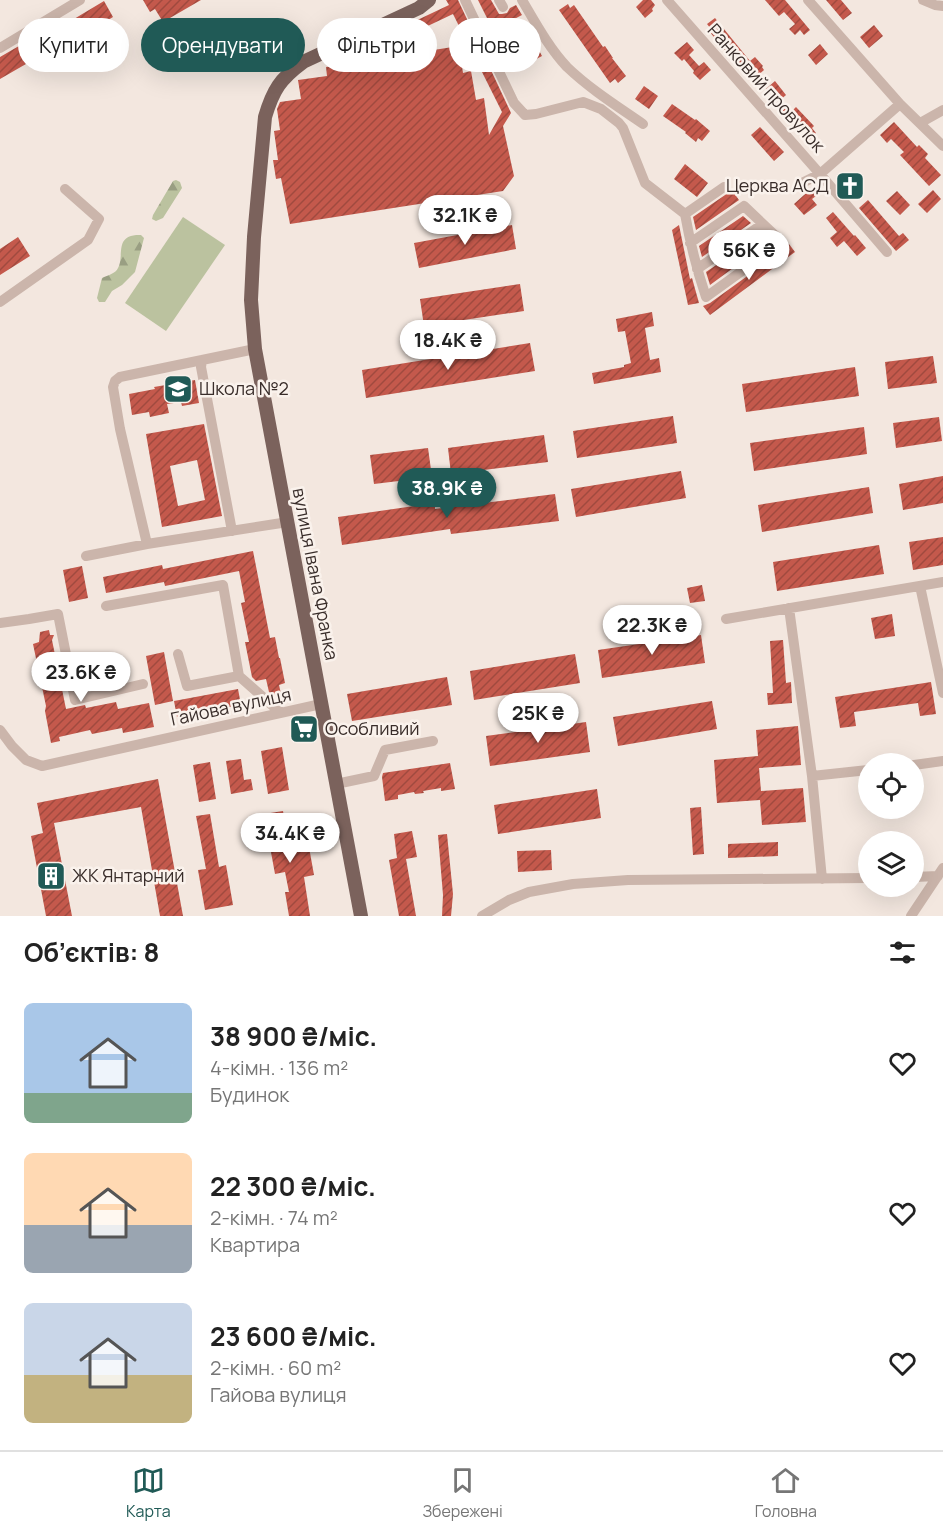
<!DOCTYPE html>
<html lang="uk">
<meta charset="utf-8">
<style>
:root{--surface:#fff;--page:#f2f2f2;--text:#222;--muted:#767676;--line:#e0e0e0;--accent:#205a56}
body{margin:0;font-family:Manrope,sans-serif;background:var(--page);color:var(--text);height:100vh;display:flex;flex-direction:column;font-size:22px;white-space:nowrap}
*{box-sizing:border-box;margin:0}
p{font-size:20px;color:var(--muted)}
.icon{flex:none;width:33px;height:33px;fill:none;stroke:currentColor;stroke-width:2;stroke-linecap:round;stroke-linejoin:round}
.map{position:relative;height:916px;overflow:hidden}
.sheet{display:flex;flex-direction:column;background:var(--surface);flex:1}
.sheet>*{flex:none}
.banner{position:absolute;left:18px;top:18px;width:600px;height:54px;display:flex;gap:12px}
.tools{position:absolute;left:858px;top:753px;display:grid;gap:12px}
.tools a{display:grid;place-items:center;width:66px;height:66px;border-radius:50%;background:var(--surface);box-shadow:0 6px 24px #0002;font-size:30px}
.price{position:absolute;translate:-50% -51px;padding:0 14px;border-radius:21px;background:#fff;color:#222;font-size:20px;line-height:39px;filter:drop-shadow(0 2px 3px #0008)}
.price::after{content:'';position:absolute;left:50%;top:36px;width:18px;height:14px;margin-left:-9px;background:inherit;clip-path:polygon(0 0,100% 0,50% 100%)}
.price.selected{background:var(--accent);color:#fff}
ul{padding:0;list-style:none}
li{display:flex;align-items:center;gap:18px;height:150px;padding:0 24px}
li span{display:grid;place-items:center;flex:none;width:168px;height:120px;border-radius:9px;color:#555}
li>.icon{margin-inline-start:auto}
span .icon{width:72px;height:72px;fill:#fffc;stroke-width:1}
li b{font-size:26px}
h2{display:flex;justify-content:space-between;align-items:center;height:72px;padding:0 24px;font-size:26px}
.pill{padding:0 21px;border-radius:27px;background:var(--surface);box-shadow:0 6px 24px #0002;font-size:21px;line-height:54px}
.pill.selected{background:var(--accent);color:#fff}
.dock{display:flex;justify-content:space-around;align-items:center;height:84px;border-top:2px solid var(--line);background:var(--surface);font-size:16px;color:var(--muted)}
.dock a{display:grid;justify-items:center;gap:3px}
.dock .selected{color:var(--accent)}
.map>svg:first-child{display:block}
.forest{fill:url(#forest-firs)}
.garden{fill:#bbc29f}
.building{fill:url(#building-hatch);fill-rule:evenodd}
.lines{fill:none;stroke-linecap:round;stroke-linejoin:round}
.minor{stroke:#cbb5ab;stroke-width:10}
.major{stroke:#7b625c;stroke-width:14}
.labels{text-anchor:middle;stroke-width:5;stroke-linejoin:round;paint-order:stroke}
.street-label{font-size:18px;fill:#392d2a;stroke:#faf2ec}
.poi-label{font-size:18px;fill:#392d2a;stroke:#faf2ec;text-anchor:start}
</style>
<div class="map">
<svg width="943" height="916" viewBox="0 0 943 916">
<defs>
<pattern id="forest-firs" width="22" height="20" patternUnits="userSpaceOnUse" patternTransform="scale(1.5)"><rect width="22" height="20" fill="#bbc29f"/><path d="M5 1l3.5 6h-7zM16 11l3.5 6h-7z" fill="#999e82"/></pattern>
<pattern id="building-hatch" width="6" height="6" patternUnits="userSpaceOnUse" patternTransform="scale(1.5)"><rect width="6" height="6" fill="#c4594c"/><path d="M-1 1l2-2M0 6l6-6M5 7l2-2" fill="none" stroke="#a04a3f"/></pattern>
</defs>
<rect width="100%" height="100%" fill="#f3e7df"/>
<path class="forest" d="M176 180 180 182 182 188 163 218 156 221 152 219 153 215 173 181Z
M141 235 144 238 135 272 122 285 112 291 105 302H99L97 298 102 278C106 276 113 274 116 271 127 259 111 234 141 235Z"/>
<path class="garden" d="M183 217 225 245 166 331 125 303Z"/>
<path class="building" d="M143 0H201L163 22 155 9 150 12Z
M446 0H458L511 113 503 126 514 176 503 191 290 224 281 178 276 179 273 160H278L274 131 280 130 277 109 280 102 301 99 298 80 327 76 326 67 459 46 463 73 471 71 476 100 484 98 489 135 502 112 453 14 375 51 371 42 449 5Z
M478 0H491L499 14H502L507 13 510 8 516 5 522 15 493 30Z
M643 0H651L655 5 652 9 653 11 645 18 636 7Z
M765 0H785L810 30 804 35 800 30 795 35 789 29 795 24 784 12 779 16Z
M826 0H841L852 13 843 20Z
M104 1 113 17 40 61 38 57 0 79V57L31 39 34 43Z
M568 4 570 8 574 5 603 47 605 46 613 58H612L626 76 618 83 615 79 610 83 559 10Z
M715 18 750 61 755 57 763 66 762 67 764 70 756 77 753 74 751 76 729 52 727 53 709 31 711 29 707 24Z
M874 25 883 36 869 48 860 37Z
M534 41 542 56 525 65 517 50Z
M687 42 694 50 689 55 699 66 704 62 711 70 700 80 693 73 694 71 684 59 682 61 674 53Z
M820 44 828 54 816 65 808 55Z
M775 81 786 95 779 101 775 96 773 98 766 89Z
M644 86 658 96 649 109 635 99Z
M672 104 695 120 696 119 710 131 702 141 698 138 696 142 685 133 686 132 663 116Z
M787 106 792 111 796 107 814 126 812 128 816 133 809 140 792 121 791 122 781 112Z
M894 122 917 147 919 145 928 154 925 158 941 175 929 186 900 155 904 152 891 139 887 143 880 135Z
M760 127 784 152 774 161 751 135Z
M685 164 708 183 697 197 674 179Z
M814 186 820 193 812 199 817 205 804 215 794 204Z
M731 189 739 200 696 230 693 217 728 193Z
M933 190 941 199 927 213 918 204Z
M897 191 910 205 900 215 886 201Z
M868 200 899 236 903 233 909 240 896 251 859 208Z
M833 212 854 236 855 235 866 248 857 256 844 241 837 247 830 238 837 232 826 218Z
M743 216 751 223 702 257 699 246Z
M512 225 516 249 419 268 414 243Z
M679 225 690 279 692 278 699 303 688 305 672 230Z
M762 234 770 241 710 285 706 272Z
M18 237 30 256 0 275V249Z
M789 244 795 252 710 315 703 306 710 303 786 248Z
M520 284 524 311 424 326 420 299Z
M652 312 654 326 645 328 650 360 659 358 661 372 594 384 592 373 624 367V365L631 363 625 331 618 332 616 319Z
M530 343 535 371 366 398 362 370Z
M933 356 937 383 888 389 885 362Z
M855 367 859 396 746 412 742 384Z
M195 380 199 403 182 406 181 402 167 404 169 413 150 417 149 412 132 415 129 394 155 389 154 387Z
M673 416 677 443 577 458 573 431Z
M939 417 942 441 896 448 893 423Z
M204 424 222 516 162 527 146 434ZM197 460 205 500 178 506 170 466Z
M864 427 867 454 754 471 750 443Z
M544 435 548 462 451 474 448 448Z
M428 448 432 477 374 484 370 455Z
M681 471 686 498 576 517 571 489Z
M943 476V503L903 510 899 484Z
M869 487 873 513 762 532 758 505Z
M555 494 559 521 451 534 450 529 342 545 338 517 435 503V509Z
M943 537V565L913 570 909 542Z
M879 545 884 574 777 591 773 562Z
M253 551 270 638 275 637 279 658H280L285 683 279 685 281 694 273 696 269 692 266 679 256 681 252 677 245 642H249L241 603 245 602 239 571 165 586 164 582 106 593 103 577 162 565 163 569Z
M82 566 88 598 69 602 63 570Z
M702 585 705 601 690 603 687 588Z
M892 614 895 636 875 639 871 618Z
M49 630 50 635H54L52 640 66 709 85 705 86 708 116 702 118 709 149 703 154 727 123 733 122 728 92 734 90 730 59 737 60 741 51 743 45 711 46 706 33 644 39 642 40 632Z
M701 635 705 663 602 678 598 650Z
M783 640 786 683 791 682 792 703 768 705 767 693H773L770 641Z
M164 652 173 701 155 705 146 656Z
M575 654 580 683 474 700 470 671Z
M447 677 452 705 352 721 347 694Z
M931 682 936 714 920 716 918 703 854 712 856 726 840 728 835 697Z
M238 689 241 705 177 717 174 701Z
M712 701 717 729 618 746 613 717Z
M312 719 315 734 297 738 293 723Z
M586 722 590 752 490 766 486 736Z
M798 726 801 765 759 768 761 791 803 788 806 822 762 825 760 800 717 803 714 760 758 756 756 730Z
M282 747 289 790 268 794 261 751Z
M241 759 244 780 251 779 253 790 231 794 226 761Z
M210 762 216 799 199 802 193 765Z
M450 763 455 789 441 791V788L423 791 424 793 415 794 414 792 398 795V799L385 801 382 777 383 773Z
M158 779 183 916H160L141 807 54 823 72 916H46L31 836 43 833 37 803Z
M597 789 601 818 498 834 494 805Z
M701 807 704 854 693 855 690 808Z
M283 811 290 850 309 847 314 875 304 877 310 916H289L285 892H289L285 872 275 874 264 814Z
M210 814 219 867 226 865 233 905 205 910 198 870 206 869 196 816Z
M412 831 417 857 406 859 416 916H399L389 860 397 858 394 834Z
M447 834 453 894 451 916H442L443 895 438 835Z
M778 842V856L728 858V844Z
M551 850 552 870 518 872 517 851Z"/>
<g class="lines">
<path class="minor" d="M465 0 514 103 525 115 536 114 583 102 601 109 619 123 623 128 645 183 685 214C690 243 697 270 706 297L782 242 744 206 690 243
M499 0 503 7
M522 0C535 22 549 48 567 67 590 89 617 106 643 124
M667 0 820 174 887 252
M808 0 900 104 943 146
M923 0 935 5 943 6
M0 48 80 0
M920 123 943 110
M800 184 820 174 900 104
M685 214 724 187
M697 269 763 224
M0 302 88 240 99 219 65 189
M232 531 201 367 202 360 255 349
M147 544 120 429 113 387 115 381 120 377 202 360
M86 556 147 544 288 522
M920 586 943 693
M106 606 223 585 239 676 281 713
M789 608 812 776 822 879
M726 619 943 582
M0 623 29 619 58 614 75 700 143 684
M178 654 187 686 239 676
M0 730 12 746 26 760 42 766 321 704
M914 765 943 761
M812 776 868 770
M336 784 374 776 385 750 433 741
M914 877 938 876
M482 916 509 900 529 892 573 884 628 880 868 878
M911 916 943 868"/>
<path class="major" d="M361 916 255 349 251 300 254 237 265 117C273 90 280 79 303 62L419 8 429 0"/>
</g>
<defs>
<g id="church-square" transform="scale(1.5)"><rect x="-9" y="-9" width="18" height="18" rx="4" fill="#205a56" stroke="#faf2ec"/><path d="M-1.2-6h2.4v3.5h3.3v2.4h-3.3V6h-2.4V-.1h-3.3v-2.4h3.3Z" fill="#fff"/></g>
<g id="school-square" transform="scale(1.5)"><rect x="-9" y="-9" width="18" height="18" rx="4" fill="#205a56" stroke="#faf2ec"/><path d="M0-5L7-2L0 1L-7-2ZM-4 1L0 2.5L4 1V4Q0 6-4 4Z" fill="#fff"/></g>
<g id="supermarket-square" transform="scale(1.5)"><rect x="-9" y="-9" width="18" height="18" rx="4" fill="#205a56" stroke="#faf2ec"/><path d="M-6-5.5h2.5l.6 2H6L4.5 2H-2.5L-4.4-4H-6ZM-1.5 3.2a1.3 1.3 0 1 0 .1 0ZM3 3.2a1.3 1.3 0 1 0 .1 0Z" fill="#fff"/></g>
<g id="building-square" transform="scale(1.5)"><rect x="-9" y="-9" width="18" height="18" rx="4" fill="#205a56" stroke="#faf2ec"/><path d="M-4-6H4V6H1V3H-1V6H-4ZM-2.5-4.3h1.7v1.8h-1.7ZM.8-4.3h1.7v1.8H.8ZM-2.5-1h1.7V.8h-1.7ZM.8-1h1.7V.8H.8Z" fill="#fff"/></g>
</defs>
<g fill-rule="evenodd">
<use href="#church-square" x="850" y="186"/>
<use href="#school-square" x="178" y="389"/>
<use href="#supermarket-square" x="304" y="729"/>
<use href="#building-square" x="51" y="876"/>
</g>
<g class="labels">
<g class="street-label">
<text transform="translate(766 88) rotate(48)" y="6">Ранковий провулок</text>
<text transform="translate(315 574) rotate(79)" y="6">вулиця Івана Франка</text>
<text transform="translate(231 707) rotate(-12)" y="6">Гайова вулиця</text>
</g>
<g class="poi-label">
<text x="829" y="192" text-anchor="end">Церква АСД</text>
<text x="199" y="395">Школа №2</text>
<text x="325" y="735">Особливий</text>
<text x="72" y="882">ЖК Янтарний</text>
</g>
</g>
</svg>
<div class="tools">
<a><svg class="icon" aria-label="locate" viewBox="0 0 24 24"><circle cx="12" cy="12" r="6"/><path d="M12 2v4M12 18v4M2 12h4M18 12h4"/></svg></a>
<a><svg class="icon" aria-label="layers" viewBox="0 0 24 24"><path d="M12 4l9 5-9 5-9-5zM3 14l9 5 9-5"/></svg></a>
</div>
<b class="price" style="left:465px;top:246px">32.1K ₴</b>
<b class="price" style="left:749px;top:281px">56K ₴</b>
<b class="price" style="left:448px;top:371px">18.4K ₴</b>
<b class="price selected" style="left:447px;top:519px">38.9K ₴</b>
<b class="price" style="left:652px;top:656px">22.3K ₴</b>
<b class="price" style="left:81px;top:703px">23.6K ₴</b>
<b class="price" style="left:538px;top:744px">25K ₴</b>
<b class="price" style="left:290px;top:864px">34.4K ₴</b>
<div class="banner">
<a class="pill">Купити</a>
<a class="pill selected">Орендувати</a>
<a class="pill">Фільтри</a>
<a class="pill">Нове</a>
</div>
</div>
<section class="sheet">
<h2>Об’єктів: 8<svg class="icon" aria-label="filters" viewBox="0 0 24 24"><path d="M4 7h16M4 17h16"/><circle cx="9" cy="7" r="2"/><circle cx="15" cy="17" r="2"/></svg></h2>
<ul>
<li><span style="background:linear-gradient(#a9c7e8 75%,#7fa58c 0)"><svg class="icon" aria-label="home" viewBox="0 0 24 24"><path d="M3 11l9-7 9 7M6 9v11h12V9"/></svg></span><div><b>38 900 ₴/міс.</b><p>4-кімн. · 136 m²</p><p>Будинок</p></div><svg class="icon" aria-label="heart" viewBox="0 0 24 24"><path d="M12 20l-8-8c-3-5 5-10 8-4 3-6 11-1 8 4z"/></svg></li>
<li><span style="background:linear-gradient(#ffd9b3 60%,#9aa5b1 0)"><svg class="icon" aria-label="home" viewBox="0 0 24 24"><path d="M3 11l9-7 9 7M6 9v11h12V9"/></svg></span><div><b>22 300 ₴/міс.</b><p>2-кімн. · 74 m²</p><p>Квартира</p></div><svg class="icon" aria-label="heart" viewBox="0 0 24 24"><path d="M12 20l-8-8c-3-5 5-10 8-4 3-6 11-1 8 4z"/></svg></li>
<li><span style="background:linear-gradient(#c9d6e8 60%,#c2b280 0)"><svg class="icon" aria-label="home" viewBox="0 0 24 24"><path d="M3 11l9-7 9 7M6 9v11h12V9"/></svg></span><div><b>23 600 ₴/міс.</b><p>2-кімн. · 60 m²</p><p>Гайова вулиця</p></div><svg class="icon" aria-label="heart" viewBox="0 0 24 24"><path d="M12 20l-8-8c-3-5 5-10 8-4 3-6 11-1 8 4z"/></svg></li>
</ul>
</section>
<nav class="dock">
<a class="selected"><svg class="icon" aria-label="map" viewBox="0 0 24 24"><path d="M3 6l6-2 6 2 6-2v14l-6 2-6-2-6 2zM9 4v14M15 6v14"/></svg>Карта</a>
<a><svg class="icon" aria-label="saved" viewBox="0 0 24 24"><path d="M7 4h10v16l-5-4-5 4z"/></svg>Збережені</a>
<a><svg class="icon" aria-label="home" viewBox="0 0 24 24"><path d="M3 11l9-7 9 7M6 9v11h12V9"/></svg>Головна</a>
</nav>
